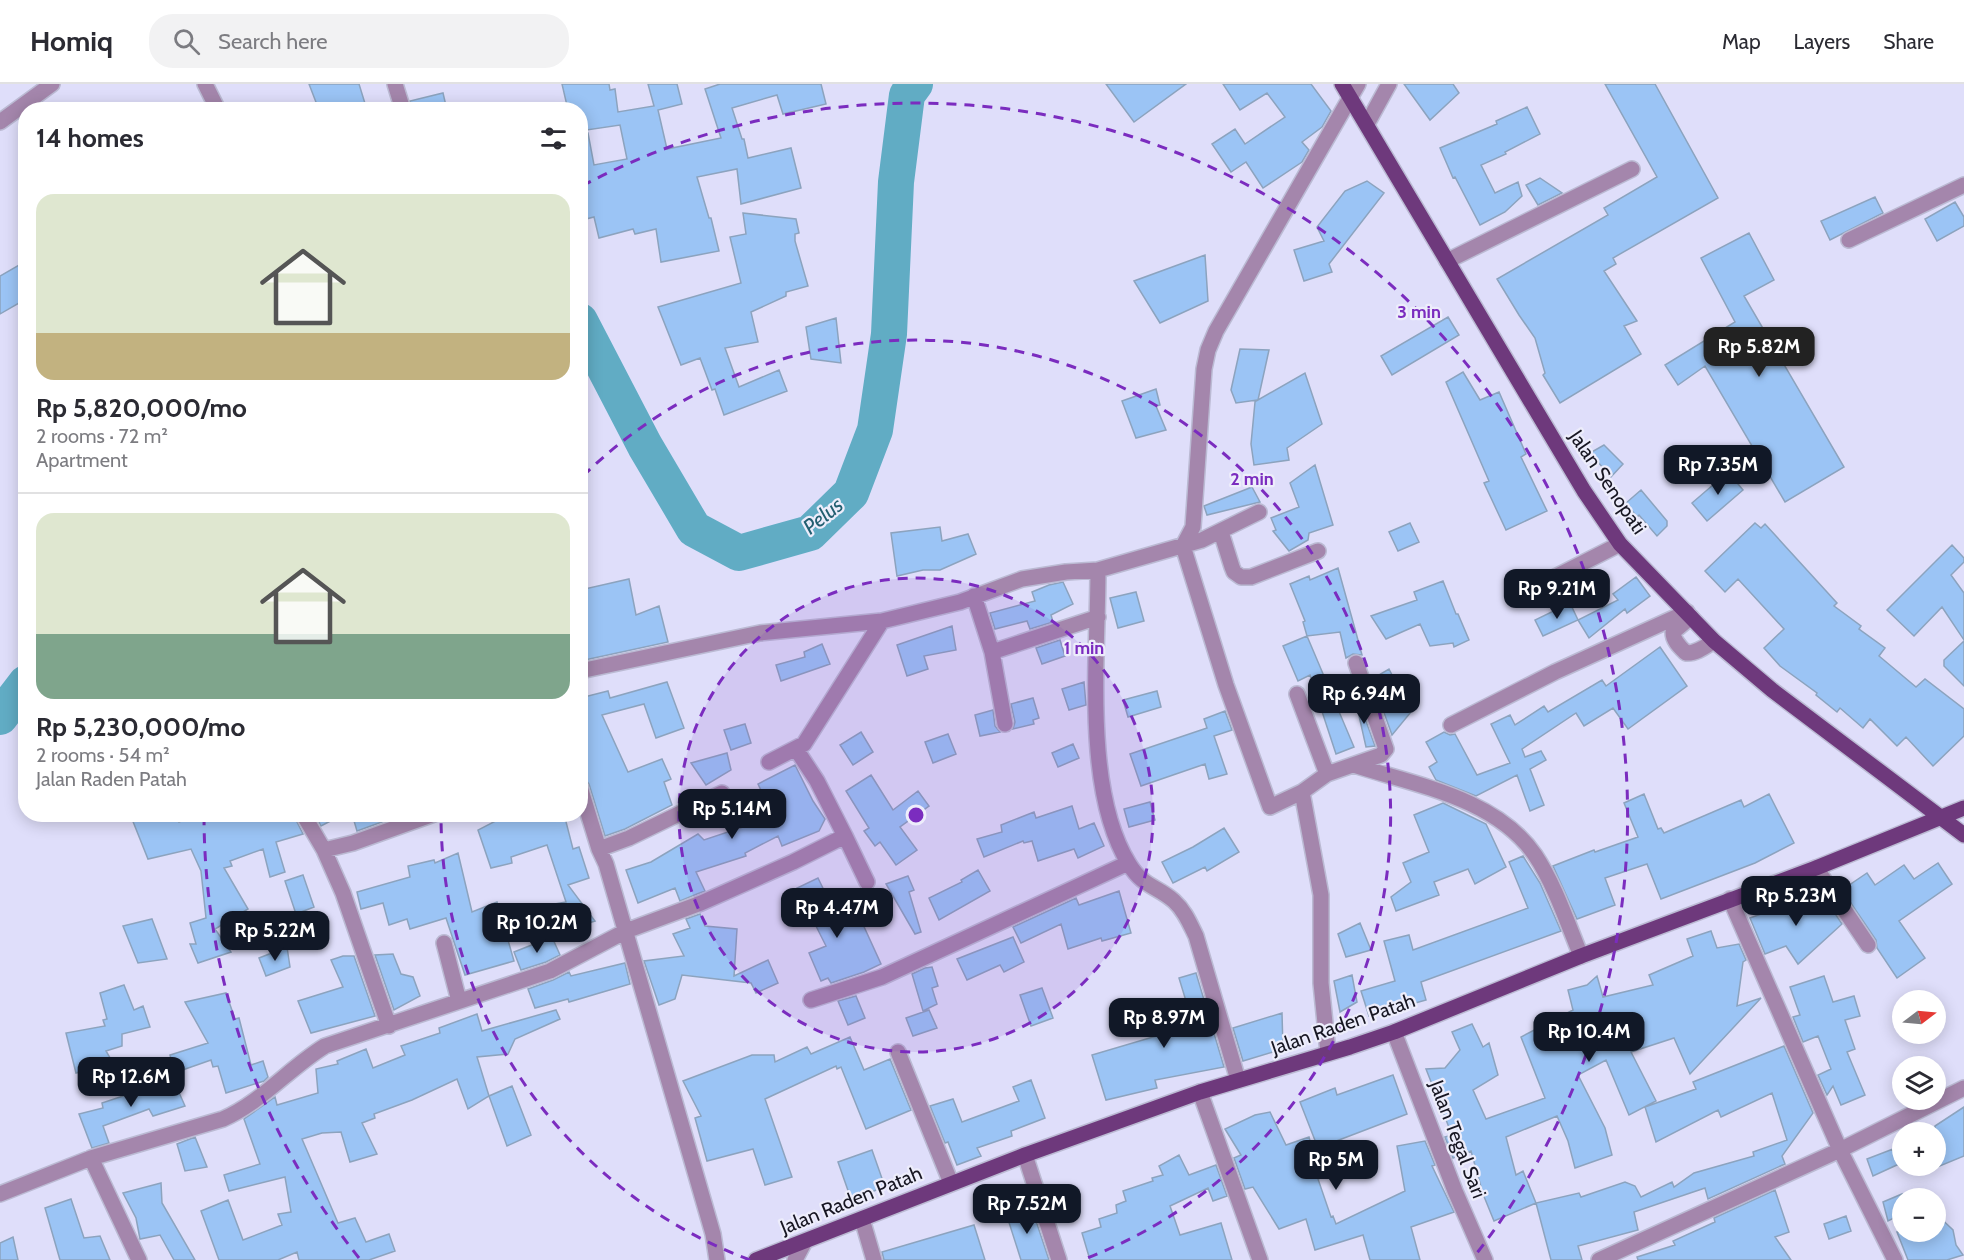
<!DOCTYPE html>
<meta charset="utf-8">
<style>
:root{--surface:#fff;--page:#f2f2f3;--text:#2b2b33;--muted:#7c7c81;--line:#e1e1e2;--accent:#111827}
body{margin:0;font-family:Cabin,sans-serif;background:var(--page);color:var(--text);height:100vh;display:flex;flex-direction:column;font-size:22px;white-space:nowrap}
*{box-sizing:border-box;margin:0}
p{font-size:20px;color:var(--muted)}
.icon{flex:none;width:33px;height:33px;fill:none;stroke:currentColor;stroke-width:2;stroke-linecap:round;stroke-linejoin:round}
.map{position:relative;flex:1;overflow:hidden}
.side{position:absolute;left:18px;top:18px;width:570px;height:720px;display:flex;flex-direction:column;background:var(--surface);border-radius:24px;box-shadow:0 3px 15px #0003}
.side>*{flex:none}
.needle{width:39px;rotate:74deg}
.buttons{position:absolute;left:1892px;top:906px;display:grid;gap:12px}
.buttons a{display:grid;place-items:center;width:54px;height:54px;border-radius:50%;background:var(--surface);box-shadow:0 3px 15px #0003;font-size:30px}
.price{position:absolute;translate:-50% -51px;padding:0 14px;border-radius:12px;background:var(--accent);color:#fff;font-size:20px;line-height:39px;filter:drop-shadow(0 2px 3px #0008)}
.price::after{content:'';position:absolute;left:50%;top:36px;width:18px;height:14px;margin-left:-9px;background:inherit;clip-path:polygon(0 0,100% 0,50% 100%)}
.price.active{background:#222;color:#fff}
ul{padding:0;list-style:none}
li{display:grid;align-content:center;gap:12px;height:318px;padding:0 18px}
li+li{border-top:2px solid var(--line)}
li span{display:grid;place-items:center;height:186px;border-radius:18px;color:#555}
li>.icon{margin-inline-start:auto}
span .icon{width:108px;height:108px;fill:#fffc;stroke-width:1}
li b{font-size:26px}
h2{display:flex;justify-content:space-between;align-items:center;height:72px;padding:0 18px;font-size:26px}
header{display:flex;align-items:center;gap:36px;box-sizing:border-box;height:84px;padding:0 30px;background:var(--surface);border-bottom:2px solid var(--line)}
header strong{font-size:28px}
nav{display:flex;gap:33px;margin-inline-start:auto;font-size:21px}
.search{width:420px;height:54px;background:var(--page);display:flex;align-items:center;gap:15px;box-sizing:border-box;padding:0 21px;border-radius:24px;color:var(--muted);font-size:22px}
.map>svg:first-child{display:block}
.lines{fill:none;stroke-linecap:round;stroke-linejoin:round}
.river{stroke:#61acc4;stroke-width:36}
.building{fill:#9bc4f5;stroke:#8ca3be;stroke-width:1.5}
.minor-casing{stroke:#bbbad3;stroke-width:18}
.major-casing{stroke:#bbbad3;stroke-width:18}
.minor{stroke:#a486ac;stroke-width:15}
.major{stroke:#6e397c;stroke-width:15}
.ring{fill:none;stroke:#7b2cbf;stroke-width:3;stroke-dasharray:10 8}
.labels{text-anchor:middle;stroke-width:4.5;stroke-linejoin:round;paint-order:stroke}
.street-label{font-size:20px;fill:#171622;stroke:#ededfb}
.water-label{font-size:21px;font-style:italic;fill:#215e70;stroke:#ededfb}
.centre{fill:#7b2cbf;stroke:#ededfb;stroke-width:3}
.ring-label{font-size:18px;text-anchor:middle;font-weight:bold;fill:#7b2cbf;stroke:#ededfb;stroke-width:4.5;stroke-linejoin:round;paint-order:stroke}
</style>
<header>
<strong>Homiq</strong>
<div class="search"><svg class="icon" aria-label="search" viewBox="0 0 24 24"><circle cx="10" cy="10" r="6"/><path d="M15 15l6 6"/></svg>Search here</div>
<nav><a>Map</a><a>Layers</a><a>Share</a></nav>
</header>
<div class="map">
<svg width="1964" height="1176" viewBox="0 0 1964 1176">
<rect width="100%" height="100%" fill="#dfdefa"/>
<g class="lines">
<path class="river" d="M580 237 645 362 694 445 739 469 810 449 851 409 875 346 889 250 896 98 907 11 915 0
M0 633 26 599"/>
</g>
<path class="building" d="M309 0H359L367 26H319Z
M562 0H609L610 6 615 5 618 28 654 22 648 0H677L682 20 658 26 667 65 721 54 705 5 720 0H821L826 20 783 30 777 11 732 24 742 55H744L748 74 791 64 801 104 741 120 737 85 697 93 709 134H711L719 167 661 178 656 145 635 150 633 145 599 154 594 133 586 135 580 113V49H588L594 81 627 75 620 41 580 47V26H568Z
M1106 0H1186L1134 38Z
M1223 0H1311L1331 27 1322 43 1302 58 1309 66 1302 78 1263 104 1246 78 1231 88 1212 60 1235 45 1245 60 1285 33 1267 9 1240 26Z
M1404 0H1453L1459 9 1430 36Z
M1605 0H1655L1718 114 1613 174 1616 180 1604 187 1637 237 1624 242 1641 270 1560 319 1543 291 1545 289 1535 254 1519 231 1497 195 1608 131 1604 124 1657 93Z
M443 9 447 26H412L410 17Z
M1527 23 1540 50 1505 68 1506 70 1481 81 1495 109 1518 98 1522 112 1505 128 1480 141 1455 93 1453 94 1440 64 1497 40 1496 37Z
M1540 94 1562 109 1538 121 1526 101Z
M1367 97 1384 109 1329 180 1332 188 1304 197 1294 166 1324 157 1317 143 1345 107Z
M1875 113 1883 129 1830 156 1821 137Z
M1955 118 1964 133V142L1937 157 1925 135Z
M743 129 796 135 799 149 795 150V157L808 202 786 208V212L751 228 758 258 725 264 739 303 779 286 787 307 724 331 715 305 712 306 700 274 681 281 658 223 741 199 730 153 746 150Z
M1749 149 1774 196 1744 212 1844 383 1785 418 1705 282 1678 301 1665 281 1735 238 1701 174Z
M1205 171 1208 217 1160 239 1134 197Z
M26 177V215L0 230V192Z
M1448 233 1459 251 1392 291 1381 272Z
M836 234 841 279 811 275 806 243Z
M1240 265 1269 266 1258 316 1305 289 1322 340 1287 364 1289 376 1254 381 1251 360 1255 318 1257 316 1236 319 1231 306Z
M1463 288 1480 316 1499 308 1526 370 1521 373 1547 427 1506 446 1484 399 1489 397 1446 298Z
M1156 305 1160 321 1156 322 1166 346 1136 354 1122 317Z
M1604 361 1623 380 1611 393 1590 369Z
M1315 381 1333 441 1309 449 1308 456 1289 467 1273 447 1276 446 1271 434 1299 423 1290 399Z
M1728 388 1743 406 1707 437 1692 419Z
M1252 403 1260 418 1207 431 1204 422Z
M1641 406 1667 437V442L1657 452 1639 431 1637 433 1626 419Z
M1410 439 1419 458 1398 467 1389 448Z
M1755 439 1761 444 1765 440 1837 519 1834 522 1861 542 1859 545 1885 564 1879 572 1916 603 1925 595 1964 625V652L1933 682 1906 653 1897 662 1870 635 1863 644 1840 624 1837 628 1816 611 1817 609 1780 582 1764 564 1784 545 1738 495 1725 508 1705 487Z
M940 443 942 457 968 450 976 470 940 486H923L897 492 891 449Z
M1952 461 1964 474V478L1951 491 1964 509V556L1942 523 1914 552 1887 526Z
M1338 484 1355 545 1362 571 1353 570 1346 574 1340 548 1307 552 1303 538 1305 537 1290 500 1309 492 1310 496Z
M1636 493 1650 512 1627 529 1625 525 1589 554 1578 536 1618 516 1613 510Z
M629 495 636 531 659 522 668 558 580 577V506Z
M1443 497 1456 530H1458L1469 556 1454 563 1453 559 1430 562 1420 540 1386 555 1371 532 1417 516 1414 508Z
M1063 498 1073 520 1051 531 1053 538 1030 545 1027 537 995 545 990 529 1035 517 1032 508 1049 501Z
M1136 508 1144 537 1118 544 1110 514Z
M1570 519 1578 536 1543 552 1535 536Z
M952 542 956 566 924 572 928 585 907 592 897 561Z
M1307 552 1354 663 1336 670 1310 591 1298 597 1283 562Z
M1060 556 1065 572 1042 580 1036 564Z
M1964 557V602L1944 582V576Z
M822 560 830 580 781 597 776 581 805 573 804 568Z
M1660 563 1687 602 1628 645 1613 624 1584 642 1576 629 1522 665 1525 673 1541 667 1546 676 1530 685 1544 721 1530 727 1517 691 1476 712 1436 696 1429 683 1437 678 1426 658 1444 648 1450 651 1455 650 1477 691 1510 679 1491 640 1510 631 1515 641 1544 622 1548 628 1602 596 1606 602Z
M1389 585 1411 628 1392 651 1372 595Z
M667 598 684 644 656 654 644 620 602 631 628 688 662 675 671 695 664 698 672 721 625 745 605 752 589 700 586 696 580 693V614L608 607 610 614Z
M1084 598 1086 621 1069 626 1062 605Z
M1354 604 1375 662 1366 663 1353 605Z
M1157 607 1161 623 1128 633 1123 616Z
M1033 614 1039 634 1033 636 1034 640 1013 645 1015 638 1011 620Z
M993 626 995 642 1000 648 980 652 975 631Z
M1225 627 1232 646 1214 652 1227 690 1209 695 1205 680 1141 702 1130 670 1207 644 1204 635Z
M745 640 751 659 731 666 724 646Z
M861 648 873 668 853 681 840 661Z
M948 650 956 670 933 679 925 658Z
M1073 660 1079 674 1058 683 1052 669Z
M727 669 731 686 706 701 691 679Z
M795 681 813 717 825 735 819 747 782 762 778 752 745 769 746 772 696 788 705 807 697 810 680 817 675 804 638 819 626 786 651 778 698 750 704 756 752 740 751 737 771 727 758 700Z
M871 691 893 726 918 707 929 722 900 743 917 766 896 781 880 758 875 762 864 747 869 744 846 707Z
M1644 710 1658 745 1661 744 1664 749 1741 716 1744 723 1769 710 1794 759 1755 779 1661 815 1647 780 1605 794 1615 821 1577 835 1553 782 1594 766 1595 768 1638 753 1624 719Z
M1150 718 1155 736 1129 743 1124 725Z
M1443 719 1486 740 1506 783 1475 800 1468 785 1434 798 1439 811 1396 827 1391 813 1411 798 1403 779 1429 768 1414 731Z
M1072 722 1079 745 1094 739 1104 762 1078 774 1074 765 1038 777 1032 757 1024 759 1023 757 984 773 977 755 1002 748 1001 741 1034 728 1036 734Z
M130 730H176L179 738 199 730H293L303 750 276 758 285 788 270 793 263 765 230 777 232 782 224 784 248 825 215 845 231 868 198 879 190 860H196L190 839 206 834 201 787 191 765 148 775Z
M315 730H344L321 742Z
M352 730H404L357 747Z
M509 730H564L573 765 579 763 589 794 568 801 595 837 559 848 554 820 566 818 547 761 511 773 512 779 491 784 478 746Z
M1224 744 1239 768 1207 787 1205 783 1173 799 1162 778 1193 763Z
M458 769 472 828 497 818 514 877 465 891 446 834 410 845 407 835 389 841 383 819 361 825 357 808 410 793 408 782 434 776 435 779Z
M1523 772 1540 799 1561 847 1421 898 1426 916 1369 932 1361 907 1395 897 1384 857 1409 851 1413 866 1528 824 1509 778Z
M1938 779 1952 800 1899 837 1925 874 1897 894 1877 864 1876 856 1842 806 1867 789 1875 801 1904 781 1914 795Z
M978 786 990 807 939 836 929 814 962 798 961 796Z
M303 791 314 823 296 830 285 797Z
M908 792 914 806 909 808 921 848 915 850 886 800Z
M818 794 841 841 860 834 881 880 864 888 831 899 828 894 821 897 809 869 826 862 797 804Z
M1119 807 1131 849 1102 857 1101 854 1068 865 1061 840 1021 859 1013 843 1076 814 1079 821Z
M1824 813 1842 840 1798 880 1786 862 1765 870 1750 834 1794 818Z
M700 830 705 842 737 845 734 892 768 876 778 899 756 909 751 899 682 891 675 915 659 921 644 877 684 872 673 850 690 844 686 835Z
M152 835 167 875 138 879 123 842Z
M1360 839 1371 866 1346 873 1338 850Z
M1711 847 1717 864 1739 860 1746 876 1743 878 1737 922 1761 914 1690 990 1674 954 1631 968 1656 1017 1629 1031 1606 976 1578 991 1605 1044 1612 1071 1575 1084 1568 1057 1557 1032 1506 1053 1516 1091 1523 1087 1536 1119 1494 1137 1483 1110 1471 1067 1453 1074 1445 1053 1452 1051 1426 985 1445 984 1460 966 1452 948 1472 940 1483 963 1489 959 1498 991 1473 1006 1486 1035 1545 1014 1521 953 1573 926 1568 906 1587 901 1597 892 1603 913 1653 901 1649 891 1693 872 1687 855Z
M552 853 560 871 546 878 521 886 514 868Z
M1013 853 1024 878 1004 888 1000 881 967 896 957 875Z
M287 863 290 883 266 892 259 874Z
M393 870 401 890 413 893 420 912 394 926 375 871Z
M343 872H354L375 932 311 949 298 917 343 903 331 876Z
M625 879 630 900 569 918 568 915 535 924 528 905 553 896 569 888 571 892Z
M932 883 938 902 932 904 937 920 923 927 912 890 925 884Z
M1196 889 1224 983 1155 996 1157 1004 1106 1016 1092 971 1170 948 1163 924 1186 917 1179 894Z
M1352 891 1357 918 1340 928 1334 897Z
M1824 892 1833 918 1854 912 1860 932 1845 936 1855 965 1847 968 1865 1011 1841 1021 1833 1002 1827 1011 1818 991 1831 985 1818 952 1803 958 1793 933 1800 931 1790 903Z
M124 901 134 926 143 922 150 943 122 950V962L106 967 113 979 76 989 66 949 105 942 103 936 107 935 100 909Z
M1042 904 1053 934 1031 942 1020 911Z
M226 909 235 935 239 934 251 981 263 977 268 993 264 997 226 1009 218 982 213 983 211 976 174 989 170 971 208 959 185 918Z
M856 912 865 934 848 941 838 917Z
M556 926 560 935 515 955 508 970 477 973 489 1012 468 1025 457 995 412 1016 374 1030 375 1034 362 1039 377 1070 350 1078 341 1048 322 1049 302 1055 338 1139 355 1134 366 1158 389 1150 395 1167 369 1176H299L297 1168 278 1176H219L201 1127 228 1116 243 1156 282 1141 278 1130 291 1128 285 1093 229 1107 224 1091 260 1080 244 1035 275 1013 277 1021 318 1009 316 985 338 980 337 977 366 965 373 984 405 971 401 962 440 949 439 944 477 930 482 947Z
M929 926 937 944 913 952 906 934Z
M1282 929 1283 965 1243 977 1233 944Z
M850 953 864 986 890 975 911 1026 866 1045 841 983 837 985 836 982 765 1015 792 1093 765 1101 753 1065 707 1077 695 1034 701 1032 683 997 752 971H774L775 978 807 963 811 970Z
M1784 962 1813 1029 1782 1072 1785 1080 1708 1115 1705 1104 1634 1128 1638 1146 1578 1162 1582 1176H1551L1536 1119 1579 1109 1581 1113 1625 1098 1635 1102 1641 1113 1672 1098 1674 1103 1694 1089 1754 1072 1753 1068 1787 1056 1772 1009 1721 1033 1718 1026 1656 1058 1645 1023 1696 1005 1693 998Z
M1393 991 1407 1030 1318 1064 1300 1018 1335 1004 1337 1011Z
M173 995 185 1022 153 1032 149 1025 103 1042 109 1059 92 1064 79 1030 103 1024 102 1019 138 1007 136 1003Z
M1031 996 1045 1034 1011 1047 1012 1052 977 1064 981 1072 957 1081 948 1058 945 1059 930 1022 953 1015 962 1038 1019 1017 1013 1003Z
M512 1002 531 1051 507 1062 489 1012Z
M1964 1023V1072L1935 1084V1042Z
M1270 1028 1286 1061 1309 1053 1316 1079 1362 1069 1364 1079 1318 1095 1331 1133 1333 1132 1336 1140 1405 1107 1397 1062 1425 1057 1435 1081 1432 1082 1454 1128 1411 1143 1420 1176H1370L1363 1151 1315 1166 1306 1135 1279 1145 1253 1103 1245 1105 1234 1074 1241 1071 1225 1045 1255 1031Z
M195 1053 207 1083 185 1087 177 1060Z
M1893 1065 1899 1080 1873 1092 1867 1075Z
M872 1066 885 1103 851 1115 838 1078Z
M1179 1071 1189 1091 1216 1081 1227 1112 1213 1117 1208 1104 1170 1122 1180 1151 1221 1139 1232 1176H1090L1082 1149 1101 1143 1099 1135 1117 1129 1116 1121 1126 1117 1123 1107 1153 1097 1152 1094 1163 1091 1159 1082Z
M161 1099 162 1119 195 1176H174L160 1151 140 1155 136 1134 123 1109Z
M1775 1106 1789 1148 1775 1153 1791 1176H1638L1637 1173 1675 1161 1673 1157 1715 1138 1714 1134Z
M1902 1110V1130L1888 1137 1883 1118Z
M71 1115 84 1154 100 1152 110 1176H60L45 1124Z
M1031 1122 1049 1176H1021L1006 1129Z
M1935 1129 1953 1146 1956 1161 1963 1171 1947 1176H1908L1897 1148H1935Z
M1846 1132 1851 1147 1829 1155 1824 1140Z
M974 1141 985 1176H884L882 1168Z
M13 1153 18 1176H0V1159Z"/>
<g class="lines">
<g class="minor-casing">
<path id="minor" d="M205 0 218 26
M395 0 403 26
M0 38 52 0
M1367 40 1389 0
M1849 156 1964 101
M1447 177 1632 85
M1221 448 1232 483 1234 488 1241 493H1251L1318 467
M1098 486C1098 572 1083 706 1129 780 1143 803 1157 802 1174 817 1185 827 1190 840 1196 852L1238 996
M974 512 992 568 1005 640
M1514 514 1620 460
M1691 533 1673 548C1673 557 1680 563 1686 569 1696 570 1706 562 1714 557
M992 568 1098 533
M1356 579 1386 665 1381 671 1327 690 1302 708 1270 723 1226 601 1183 462 1193 443 1204 285 1208 266 1216 247 1358 0
M580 587 760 549 882 537 960 518 1022 495 1066 488 1098 486 1202 456 1259 428
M1297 610 1327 690
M1451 641 1555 588 1687 528
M769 678 804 660 882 537
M1354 681C1415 701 1496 714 1535 771 1555 801 1567 838 1581 872
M580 703 599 765 606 780 713 1150 717 1176
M1302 708 1321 811V899L1328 969
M303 730 324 766 343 809 389 942
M845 752 867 798
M599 765 629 754 722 709
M324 766 353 759 434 730
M1816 784 1868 861
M1730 815 1840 1066 1895 1176
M444 859 459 917
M811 916 882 893 1128 779
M1394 948 1455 1107 1485 1176
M898 968 951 1099
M1200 1008 1260 1176
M1025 1071 1059 1176
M91 1074 139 1176
M0 1110 91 1074 223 1035C262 1018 289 984 325 962L550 887 626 847 701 819 793 778 845 752 817 697 796 665
M862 1135 874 1176
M795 1176 804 1159
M1599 1176 1840 1066 1964 1004"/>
</g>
<g class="major-casing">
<path id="major" d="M1342 0 1584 407 1620 460 1714 557 1772 606 1964 751
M756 1176 1025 1071 1200 1008 1350 963 1394 948 1581 872 1816 784 1964 724"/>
</g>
<use href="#minor" class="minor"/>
<use href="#major" class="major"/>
</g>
<circle cx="916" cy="731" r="237" fill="#7b2cbf" fill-opacity=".12"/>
<g class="ring">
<circle cx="916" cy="731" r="237"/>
<path d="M750 1176A475 475 0 0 1 441 731M583 392A475 475 0 1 1 1082 1176"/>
<path d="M359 1174A712 712 0 0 1 204 731M582 102A712 712 0 0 1 1473 1174"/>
</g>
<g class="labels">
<g class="street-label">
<text transform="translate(1608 398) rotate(56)" y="7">Jalan Senopati</text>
<text transform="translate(1343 940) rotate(-19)" y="7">Jalan Raden Patah</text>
<text transform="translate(1458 1055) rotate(69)" y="7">Jalan Tegal Sari</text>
<text transform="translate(851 1116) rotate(-22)" y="7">Jalan Raden Patah</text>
</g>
<g class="water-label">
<text transform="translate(823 432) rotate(-39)" y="7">Pelus</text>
</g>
</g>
<circle cx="916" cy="731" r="9" class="centre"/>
<g class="ring-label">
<text x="1419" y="234">3 min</text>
<text x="1252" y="401">2 min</text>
<text x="1084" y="570">1 min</text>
</g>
</svg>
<div class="buttons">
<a><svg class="needle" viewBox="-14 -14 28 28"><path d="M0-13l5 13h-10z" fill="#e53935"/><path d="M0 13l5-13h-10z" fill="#7c7c81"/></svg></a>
<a><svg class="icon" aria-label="layers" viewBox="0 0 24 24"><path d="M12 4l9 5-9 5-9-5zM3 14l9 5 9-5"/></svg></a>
<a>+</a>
<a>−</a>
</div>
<b class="price active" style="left:1759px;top:294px">Rp 5.82M</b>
<b class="price" style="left:1718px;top:412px">Rp 7.35M</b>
<b class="price" style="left:1557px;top:536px">Rp 9.21M</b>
<b class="price" style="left:1364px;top:641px">Rp 6.94M</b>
<b class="price" style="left:732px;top:756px">Rp 5.14M</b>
<b class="price" style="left:1796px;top:843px">Rp 5.23M</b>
<b class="price" style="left:837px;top:855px">Rp 4.47M</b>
<b class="price" style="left:537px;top:870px">Rp 10.2M</b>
<b class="price" style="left:275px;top:878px">Rp 5.22M</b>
<b class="price" style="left:1164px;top:965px">Rp 8.97M</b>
<b class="price" style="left:1589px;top:979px">Rp 10.4M</b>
<b class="price" style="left:131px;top:1024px">Rp 12.6M</b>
<b class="price" style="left:1336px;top:1107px">Rp 5M</b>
<b class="price" style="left:1027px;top:1151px">Rp 7.52M</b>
<section class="side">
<h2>14 homes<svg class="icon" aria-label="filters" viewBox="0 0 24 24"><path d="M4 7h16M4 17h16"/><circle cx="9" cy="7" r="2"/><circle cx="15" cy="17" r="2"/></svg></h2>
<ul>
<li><span style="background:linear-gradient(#dfe7d0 75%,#c2b280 0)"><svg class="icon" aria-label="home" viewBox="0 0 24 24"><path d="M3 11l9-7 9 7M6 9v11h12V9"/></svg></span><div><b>Rp 5,820,000/mo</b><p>2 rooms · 72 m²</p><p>Apartment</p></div></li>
<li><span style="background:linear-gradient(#dfe7d0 65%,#7fa58c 0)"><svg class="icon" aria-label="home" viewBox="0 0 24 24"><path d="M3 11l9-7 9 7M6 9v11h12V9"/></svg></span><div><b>Rp 5,230,000/mo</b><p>2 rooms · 54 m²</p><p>Jalan Raden Patah</p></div></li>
</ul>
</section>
</div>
